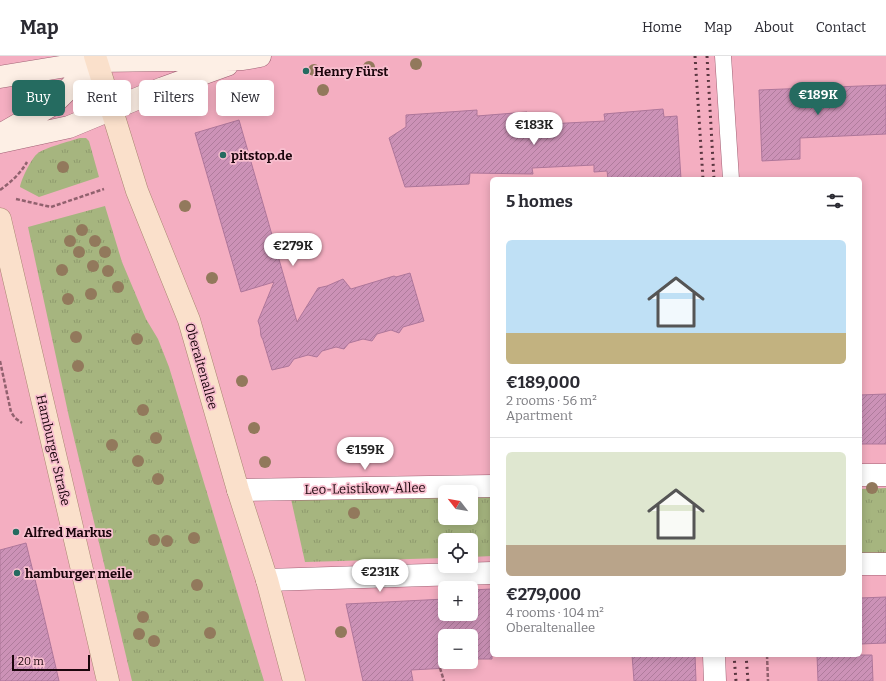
<!DOCTYPE html>
<meta charset="utf-8">
<style>
:root{--surface:#fff;--page:#f2f2f3;--text:#2b2b33;--muted:#7c7c81;--line:#e1e1e2;--accent:#256b60}
body{margin:0;font-family:Bitter,serif;background:var(--page);color:var(--text);height:100vh;display:flex;flex-direction:column;font-size:15px;white-space:nowrap}
*{box-sizing:border-box;margin:0}
p{font-size:13px;color:var(--muted)}
.icon{flex:none;width:22px;height:22px;fill:none;stroke:currentColor;stroke-width:2;stroke-linecap:round;stroke-linejoin:round}
.map{position:relative;flex:1;overflow:hidden}
.side{position:absolute;left:490px;top:121px;width:372px;height:480px;display:flex;flex-direction:column;background:var(--surface);border-radius:6px;box-shadow:0 2px 10px #0003}
.side>*{flex:none}
.guide{position:absolute;left:12px;top:24px;width:380px;height:36px;display:flex;gap:8px}
.needle{width:26px;rotate:301deg}
.fabs{position:absolute;left:438px;top:429px;display:grid;gap:8px}
.fabs a{display:grid;place-items:center;width:40px;height:40px;border-radius:6px;background:var(--surface);box-shadow:0 2px 10px #0003;font-size:20px}
.scale{position:absolute;left:12px;bottom:10px;width:78px;box-sizing:border-box;padding-left:4px;border:2px solid #1b050c;border-top:0;font-size:11px;line-height:14px;white-space:nowrap;color:#1b050c;-webkit-text-stroke:3px #f8bfcf;paint-order:stroke}
.price{position:absolute;translate:-50% -34px;padding:0 9px;border-radius:14px;background:#fff;color:#222;font-size:13px;line-height:26px;filter:drop-shadow(0 1px 2px #0008)}
.price::after{content:'';position:absolute;left:50%;top:24px;width:12px;height:9px;margin-left:-6px;background:inherit;clip-path:polygon(0 0,100% 0,50% 100%)}
.price.on{background:var(--accent);color:#fff}
ul{padding:0;list-style:none}
li{display:grid;align-content:center;gap:8px;height:212px;padding:0 16px}
li+li{border-top:1px solid var(--line)}
li span{display:grid;place-items:center;height:124px;border-radius:6px;color:#555}
li>.icon{margin-inline-start:auto}
span .icon{width:72px;height:72px;fill:#fffc;stroke-width:1}
li b{font-size:17px}
h2{display:flex;justify-content:space-between;align-items:center;height:48px;padding:0 16px;font-size:17px}
.pill{padding:0 14px;border-radius:6px;background:var(--surface);box-shadow:0 2px 10px #0003;font-size:14px;line-height:36px}
.pill.on{background:var(--accent);color:#fff}
header{display:flex;align-items:center;gap:24px;box-sizing:border-box;height:56px;padding:0 20px;background:var(--surface);border-bottom:1px solid var(--line)}
header strong{font-size:19px}
nav{display:flex;gap:22px;margin-inline-start:auto;font-size:14px}
.map>svg:first-child{display:block}
.grass{fill:url(#grass-tufts)}
.building{fill:url(#building-hatch);stroke:#ae769a}
.lines{fill:none;stroke-linecap:round;stroke-linejoin:round}
.lane-casing{stroke:#a06174;stroke-width:17}
.street-casing{stroke:#a06174;stroke-width:23}
.secondary-casing{stroke:#a06174;stroke-width:23}
.primary-casing{stroke:#aa8671;stroke-width:23}
.path{stroke:#91616e;stroke-width:2.5;stroke-dasharray:4 2;stroke-linecap:butt}
.lane{stroke:#fff;stroke-width:16}
.street{stroke:#fff;stroke-width:22}
.secondary{stroke:#fdefe5;stroke-width:22}
.primary{stroke:#fae0cb;stroke-width:22}
.rail{stroke:#5a3640;stroke-width:3;stroke-dasharray:2 4;stroke-linecap:butt}
.tree{fill:#92795c}
.poi-dot{fill:#256b60;stroke:#f8bfcf;stroke-width:1.5}
.labels{text-anchor:middle;stroke-width:3.5;stroke-linejoin:round;paint-order:stroke}
.poi-label{font-size:13px;font-weight:bold;fill:#1b050c;stroke:#f8bfcf;text-anchor:start}
.street-label{font-size:13px;fill:#1b050c;stroke:#f8bfcf}
</style>
<header>
<strong>Map</strong>
<nav><a>Home</a><a>Map</a><a>About</a><a>Contact</a></nav>
</header>
<div class="map">
<svg width="886" height="625" viewBox="0 0 886 625">
<defs>
<pattern id="grass-tufts" width="24" height="20" patternUnits="userSpaceOnUse"><rect width="24" height="20" fill="#a6b57f"/><path d="M3 7l-1-3M5 7V3M7 7l1-3M15 17l-1-3M17 17v-4M19 17l1-3" fill="none" stroke="#8e9a6d"/></pattern>
<pattern id="building-hatch" width="6" height="6" patternUnits="userSpaceOnUse"><rect width="6" height="6" fill="#cc92b7"/><path d="M-1 1l2-2M0 6l6-6M5 7l2-2" fill="none" stroke="#af7c9c"/></pattern>
</defs>
<rect width="100%" height="100%" fill="#f4aec1"/>
<path class="grass" d="M80 82H86L89 85 99 121 39 141 20 131C21 124 31 103 37 98 43 92 71 85 80 82Z
M105 150 122 206 146 263 158 283 169 311 264 625H132L69 361 28 171Z
M886 432V500L860 501V433Z
M445 441V462H471V441H492V500L471 501V484H445V502L305 506 291 443Z"/>
<path class="building" d="M886 29V78L800 82V103L762 105 759 34Z
M663 53 664 61 677 60 681 123H608L607 115 594 116V109L532 112 533 118 470 117 469 128 405 131 389 82 406 71V59L477 54V60L527 56 529 69 605 65 604 58Z
M239 64 297 266 318 232 327 230 343 223 351 233 394 220 396 221 410 217 424 265 403 271 399 277 391 274 377 278 372 285 363 283 349 287 344 293 336 291 322 295 317 301 308 299 294 303 289 310 272 314 263 284 261 280 260 271 258 265 274 226 241 236 195 77Z
M886 338V388H860V339Z
M26 487 42 552 59 625H0V494Z
M492 533V603H471V580H445V606H448V612L411 614 413 625H363L346 548 445 543V558H471V534Z
M886 541V587L860 588V542Z
M632 599H695L696 625H634Z
M817 599H872L873 625H818Z"/>
<g class="lines">
<g class="lane-casing">
<path id="lane" d="M723 0 731 123"/>
</g>
<g class="street-casing">
<path id="street" d="M860 419H886
M238 434 492 430
M860 508H886
M267 524 492 517
M714 599 715 625"/>
</g>
<g class="secondary-casing">
<path id="secondary" d="M0 21 97 5 243 3 260 0
M0 79 52 49 97 5
M0 86 69 71 163 32 227 9"/>
</g>
<g class="primary-casing">
<path id="primary" d="M95 0 137 135 189 264 238 434 267 524 294 625
M0 163 108 625"/>
</g>
<path class="path" d="M0 134C11 126 20 118 27 106
M16 143 51 151 104 133
M0 305 11 356 15 362 22 367
M767 599 768 625
M440 612 444 625"/>
<use href="#lane" class="lane"/>
<use href="#street" class="street"/>
<use href="#secondary" class="secondary"/>
<use href="#primary" class="primary"/>
<path class="rail" d="M695 0 703 123
M707 0 714 123
M734 599 736 625
M746 599 748 625"/>
</g>
<g class="tree">
<circle cx="416" cy="8" r="6"/>
<circle cx="369" cy="11" r="6"/>
<circle cx="314" cy="14" r="6"/>
<circle cx="323" cy="34" r="6"/>
<circle cx="63" cy="111" r="6"/>
<circle cx="185" cy="150" r="6"/>
<circle cx="82" cy="174" r="6"/>
<circle cx="70" cy="185" r="6"/>
<circle cx="95" cy="185" r="6"/>
<circle cx="79" cy="196" r="6"/>
<circle cx="105" cy="196" r="6"/>
<circle cx="93" cy="210" r="6"/>
<circle cx="62" cy="214" r="6"/>
<circle cx="108" cy="215" r="6"/>
<circle cx="212" cy="222" r="6"/>
<circle cx="118" cy="231" r="6"/>
<circle cx="91" cy="238" r="6"/>
<circle cx="68" cy="243" r="6"/>
<circle cx="76" cy="281" r="6"/>
<circle cx="137" cy="283" r="6"/>
<circle cx="78" cy="310" r="6"/>
<circle cx="242" cy="325" r="6"/>
<circle cx="143" cy="354" r="6"/>
<circle cx="254" cy="372" r="6"/>
<circle cx="156" cy="382" r="6"/>
<circle cx="112" cy="389" r="6"/>
<circle cx="138" cy="405" r="6"/>
<circle cx="265" cy="406" r="6"/>
<circle cx="158" cy="423" r="6"/>
<circle cx="872" cy="432" r="6"/>
<circle cx="354" cy="457" r="6"/>
<circle cx="194" cy="482" r="6"/>
<circle cx="154" cy="484" r="6"/>
<circle cx="167" cy="485" r="6"/>
<circle cx="197" cy="529" r="6"/>
<circle cx="143" cy="561" r="6"/>
<circle cx="341" cy="576" r="6"/>
<circle cx="210" cy="577" r="6"/>
<circle cx="139" cy="578" r="6"/>
<circle cx="154" cy="585" r="6"/>
</g>
<g class="poi-dot">
<circle cx="306" cy="15" r="4"/>
<circle cx="223" cy="99" r="4"/>
<circle cx="16" cy="476" r="4"/>
<circle cx="17" cy="517" r="4"/>
</g>
<g class="labels">
<g class="poi-label">
<text x="314" y="20">Henry Fürst</text>
<text x="231" y="104">pitstop.de</text>
<text x="24" y="481">Alfred Markus</text>
<text x="25" y="522">hamburger meile</text>
</g>
<g class="street-label">
<text transform="translate(202 310) rotate(74)" y="5">Oberaltenallee</text>
<text transform="translate(54 394) rotate(77)" y="5">Hamburger Straße</text>
<text transform="translate(365 432) rotate(-1)" y="5">Leo-Leistikow-Allee</text>
</g>
</g>
</svg>
<div class="fabs">
<a><svg class="needle" viewBox="-14 -14 28 28"><path d="M0-13l5 13h-10z" fill="#e53935"/><path d="M0 13l5-13h-10z" fill="#7c7c81"/></svg></a>
<a><svg class="icon" aria-label="locate" viewBox="0 0 24 24"><circle cx="12" cy="12" r="6"/><path d="M12 2v4M12 18v4M2 12h4M18 12h4"/></svg></a>
<a>+</a>
<a>−</a>
</div>
<div class="scale">20 m</div>
<b class="price on" style="left:818px;top:60px">€189K</b>
<b class="price" style="left:534px;top:90px">€183K</b>
<b class="price" style="left:293px;top:211px">€279K</b>
<b class="price" style="left:365px;top:415px">€159K</b>
<b class="price" style="left:380px;top:537px">€231K</b>
<div class="guide">
<a class="pill on">Buy</a>
<a class="pill">Rent</a>
<a class="pill">Filters</a>
<a class="pill">New</a>
</div>
<section class="side">
<h2>5 homes<svg class="icon" aria-label="filters" viewBox="0 0 24 24"><path d="M4 7h16M4 17h16"/><circle cx="9" cy="7" r="2"/><circle cx="15" cy="17" r="2"/></svg></h2>
<ul>
<li><span style="background:linear-gradient(#bfe0f5 75%,#c2b280 0)"><svg class="icon" aria-label="home" viewBox="0 0 24 24"><path d="M3 11l9-7 9 7M6 9v11h12V9"/></svg></span><div><b>€189,000</b><p>2 rooms · 56 m²</p><p>Apartment</p></div></li>
<li><span style="background:linear-gradient(#dfe7d0 75%,#b9a48a 0)"><svg class="icon" aria-label="home" viewBox="0 0 24 24"><path d="M3 11l9-7 9 7M6 9v11h12V9"/></svg></span><div><b>€279,000</b><p>4 rooms · 104 m²</p><p>Oberaltenallee</p></div></li>
</ul>
</section>
</div>
